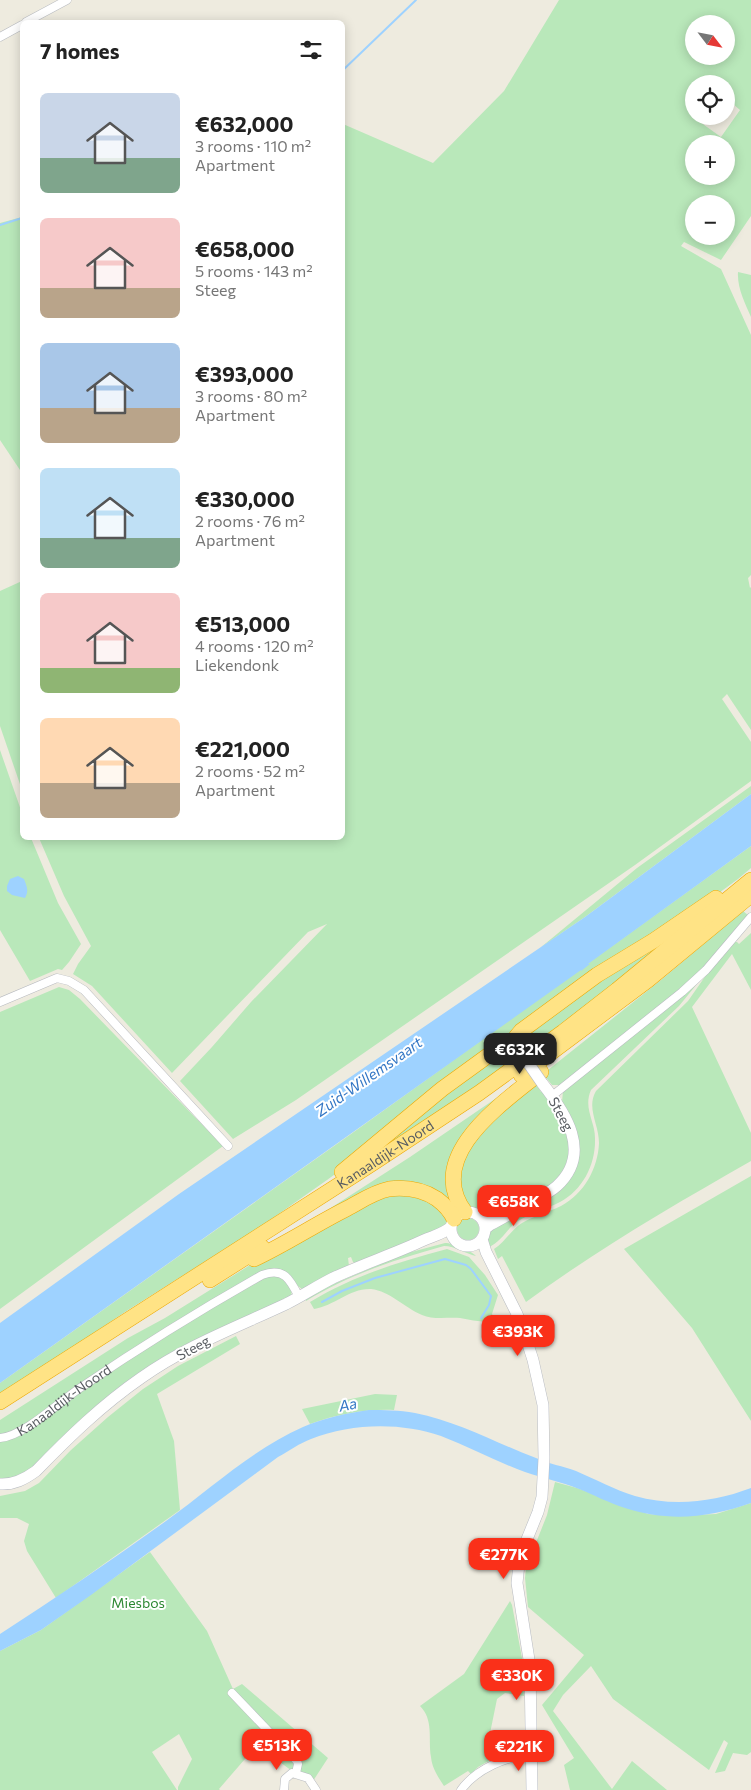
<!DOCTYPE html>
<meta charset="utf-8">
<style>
:root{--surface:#fff;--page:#f6f6f6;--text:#222;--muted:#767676;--accent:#fa3019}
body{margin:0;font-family:Commissioner,sans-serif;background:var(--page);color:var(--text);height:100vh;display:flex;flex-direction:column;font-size:19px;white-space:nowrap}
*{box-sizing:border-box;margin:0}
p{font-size:16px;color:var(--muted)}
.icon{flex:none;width:28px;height:28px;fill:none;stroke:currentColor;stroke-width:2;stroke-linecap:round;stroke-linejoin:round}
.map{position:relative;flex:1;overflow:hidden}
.drawer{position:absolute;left:20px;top:20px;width:325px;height:820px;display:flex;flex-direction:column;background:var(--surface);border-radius:8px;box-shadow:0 2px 12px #0003}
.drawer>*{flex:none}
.needle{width:32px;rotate:122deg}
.fabs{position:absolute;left:685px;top:15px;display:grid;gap:10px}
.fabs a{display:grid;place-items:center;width:50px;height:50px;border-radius:50%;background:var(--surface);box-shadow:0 2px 12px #0003;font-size:25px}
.price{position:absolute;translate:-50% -42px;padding:0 11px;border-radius:10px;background:var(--accent);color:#fff;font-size:16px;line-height:32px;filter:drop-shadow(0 1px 2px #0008)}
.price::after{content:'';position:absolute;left:50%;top:30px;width:15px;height:11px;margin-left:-8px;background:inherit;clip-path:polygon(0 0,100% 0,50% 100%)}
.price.active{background:#222;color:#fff}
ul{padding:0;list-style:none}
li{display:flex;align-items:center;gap:15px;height:125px;padding:0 20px}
li span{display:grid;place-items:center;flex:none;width:140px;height:100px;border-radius:8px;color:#555}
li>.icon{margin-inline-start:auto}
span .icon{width:60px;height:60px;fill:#fffc;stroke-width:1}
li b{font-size:21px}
h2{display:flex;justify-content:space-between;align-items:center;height:60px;padding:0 20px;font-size:21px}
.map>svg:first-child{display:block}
.green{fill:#b9e8ba;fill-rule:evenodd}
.water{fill:#9ed2ff}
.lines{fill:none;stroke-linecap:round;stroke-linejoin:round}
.stream{stroke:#9ed2ff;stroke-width:2}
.street-casing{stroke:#b8bbc0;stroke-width:9}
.secondary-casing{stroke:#b9bcc3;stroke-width:12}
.highway-casing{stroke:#eda800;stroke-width:16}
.street{stroke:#fff;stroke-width:8}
.secondary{stroke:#fff;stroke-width:11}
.highway{stroke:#ffe385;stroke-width:15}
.secondary-bridge-casing{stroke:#b9bcc3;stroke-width:12;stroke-linecap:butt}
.secondary-bridge{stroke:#fff;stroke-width:11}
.labels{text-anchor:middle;stroke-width:4;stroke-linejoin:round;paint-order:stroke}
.street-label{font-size:14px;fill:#595d62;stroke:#fff}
.park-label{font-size:14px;fill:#2c8732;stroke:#fff}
.water-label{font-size:15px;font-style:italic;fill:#3377c5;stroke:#fff}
</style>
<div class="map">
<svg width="751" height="1790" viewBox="0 0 751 1790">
<rect width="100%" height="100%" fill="#eeebdf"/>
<path class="green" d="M559 0H751V216L721 260 684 242 681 246 721 269 751 335V575L748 578 750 588 751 587V730L727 694 722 699 751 742V781L635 865 296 1100 233 1139 180 1081 212 1047 251 1002 327 924 308 932 172 1073 92 986 73 974 78 964 91 946 64 896 39 838H342L343 124 433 163 504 91ZM694 24H726V56H694ZM694 84H726V98L740 110 721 137 700 122 703 116H694ZM694 144H726V176H694ZM694 204H726V236H694Z
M22 217V473L0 440V223Z
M738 272 751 275V317C745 303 737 288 738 272Z
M22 581V790L0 726V591Z
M0 750 22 813V838H31L58 903 81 944 69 962 62 970 58 969 30 981 0 930Z
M751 786V794L585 917 540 948 637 868Z
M751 846V868L738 879 327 1180 263 1225 128 1310 0 1396V1383L351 1134Z
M726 894 528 1052 523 1045 521 1037Z
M743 911 749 916 693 979 561 1085H552L543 1074 661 980Z
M751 933V990L732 954 692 1007 751 1133V1161C674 1205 598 1249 526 1302L502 1256 498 1259 494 1249C505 1242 511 1230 522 1223 534 1216 548 1212 561 1206 584 1194 598 1168 599 1143 599 1124 586 1108 596 1091L688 1001 711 968 731 942H737L739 944Z
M697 984 679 1006 591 1090C583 1108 595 1121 595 1138 596 1164 583 1190 560 1202 547 1209 531 1213 518 1221 505 1230 503 1241 487 1248L486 1239 488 1233 576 1165 562 1102 563 1091Z
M59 987 69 990 80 999 223 1146 0 1309V1012Z
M511 1049 519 1059 335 1182 487 1058Z
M539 1069 460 1145 459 1211 411 1187 284 1238 410 1157Z
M534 1080 541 1092H544C549 1101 556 1109 561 1118 563 1122 565 1128 566 1133 582 1184 524 1200 488 1214 472 1213 466 1203 457 1191L465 1148Z
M751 1176V1421L692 1328 624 1249Z
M387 1193 435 1201 448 1223 446 1227 356 1264 353 1262 351 1257 348 1258 349 1266 302 1289 275 1270 79 1385 16 1431 0 1436V1420L128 1338 165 1318 263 1257Z
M457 1229a11 11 0 1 1 22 0a11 11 0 1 1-22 0Z
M445 1243C453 1243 470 1250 476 1256 466 1254 455 1246 444 1246 394 1260 351 1274 306 1301L305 1298 315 1292 404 1254Z
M447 1249 469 1257 485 1275 498 1295 492 1314 495 1321C482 1323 472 1320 460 1318 448 1317 433 1320 422 1315 405 1308 390 1291 371 1289 350 1288 334 1306 314 1309L310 1302C353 1276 398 1262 447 1249Z
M270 1275 283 1277 292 1288 291 1297 180 1351 33 1469 21 1476 0 1480V1441L11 1439 184 1323Z
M236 1336 240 1344 157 1394 174 1441 180 1510 56 1598 27 1551 24 1541 29 1524 17 1518H0V1496L25 1491 39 1483 71 1450 108 1417 143 1389 178 1366Z
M375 1394 397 1395 394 1410C365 1409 338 1414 310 1424L302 1409Z
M555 1482 577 1488 648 1514 673 1516 716 1514 751 1503V1752L747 1755 733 1753 725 1771 715 1773 728 1743 724 1740 709 1770 613 1699 591 1666 563 1695 553 1711 612 1789 632 1761 667 1790H570L564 1765 574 1758 542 1705 584 1655 528 1607 525 1578 526 1568 547 1515Z
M150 1552 207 1631 233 1689 242 1684 328 1758 313 1781 300 1771 302 1761 233 1689 227 1693 293 1763 295 1769 292 1771 257 1745 219 1789 220 1790H178V1787L192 1759 179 1734 152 1752 177 1790H0V1651L41 1630Z
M510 1601 512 1605 522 1658 524 1696 505 1693 497 1699 486 1753 496 1757 478 1767 471 1774 468 1771 444 1786C438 1777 432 1768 431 1757 428 1739 434 1720 420 1706L464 1674Z"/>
<path class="water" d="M751 794V846L588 964H590L581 971V970L0 1383V1323L179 1194 585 917Z
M18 876 24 879C27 887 29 891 25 898L12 895 7 891V886L10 879Z
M369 1410C384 1410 399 1410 415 1413 457 1421 496 1443 536 1458 549 1464 563 1466 576 1471 595 1479 615 1490 635 1496 674 1507 714 1502 751 1488V1503C710 1518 667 1522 625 1508 609 1503 594 1495 579 1489 562 1482 543 1478 525 1472 497 1462 470 1447 441 1436 401 1422 351 1423 311 1439 300 1443 289 1451 278 1457L91 1595 41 1630 0 1651V1634C56 1598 112 1560 166 1521 210 1489 253 1449 303 1427 324 1418 347 1413 369 1410Z"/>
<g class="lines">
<path class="stream" d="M342 71 416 0
M0 225 22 218
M322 1302 342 1291 375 1278 445 1259 466 1265 471 1269 491 1296 489 1305 481 1318"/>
<g class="street-casing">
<g id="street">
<path d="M26 22 67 0"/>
<path d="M0 37 22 25"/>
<path d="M0 1002 57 978 69 981 84 990 228 1146"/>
<path d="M552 1096 682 992 706 970 751 917"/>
<path id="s1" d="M0 1438C24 1436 59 1402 80 1388 139 1348 200 1310 262 1275 284 1267 290 1279 299 1297"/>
<path d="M232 1693 297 1761 298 1764 296 1773"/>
<path d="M284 1790 285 1779 292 1773 308 1778 316 1790"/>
<path d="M461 1790C477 1768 506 1757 532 1754"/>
</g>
</g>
<g class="secondary-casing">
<path id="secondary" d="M451 1229a17 17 0 1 1 34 0a17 17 0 1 1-34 0Z
M479 1216H487L511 1207
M485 1229 490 1225C503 1218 515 1211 527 1204 537 1198 548 1194 557 1186 593 1153 565 1112 542 1083
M482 1239 486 1252 517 1314 524 1332 533 1360 543 1405 544 1458 542 1497 538 1512 523 1549 519 1564 517 1583 530 1666 532 1790
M0 1484C14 1485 25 1479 36 1471 69 1437 102 1405 141 1378 186 1346 237 1327 286 1304 302 1296 317 1286 333 1278 363 1264 394 1254 424 1240 433 1236 443 1234 451 1227"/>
</g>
<g class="highway-casing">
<g id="highway">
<path d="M521 1075 648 980 751 895"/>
<path d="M342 1172 442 1089 504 1044 507 1043 515 1044 516 1037 521 1031 597 975 653 941 716 898"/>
<path d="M465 1212C423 1156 503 1103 541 1072"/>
<path d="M254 1259C286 1244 316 1224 348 1208 361 1201 374 1192 389 1189 406 1187 423 1190 437 1199 445 1205 450 1210 454 1219"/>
<path d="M210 1280 262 1247"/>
<path id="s2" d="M0 1402 373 1163 479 1093 563 1032 617 990 751 880"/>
</g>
</g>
<use href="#street" class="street"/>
<use href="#secondary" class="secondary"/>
<use href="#highway" class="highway"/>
<g class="secondary-bridge-casing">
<path id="secondary-bridge" d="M520 1051 542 1083"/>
</g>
<use href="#secondary-bridge" class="secondary-bridge"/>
</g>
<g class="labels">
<g class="street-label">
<text transform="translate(561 1114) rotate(62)" y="5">Steeg</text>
<text dy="5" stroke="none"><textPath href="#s2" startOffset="458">Kanaaldijk-Noord</textPath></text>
<text transform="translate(193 1348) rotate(-29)" y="5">Steeg</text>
<text dy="5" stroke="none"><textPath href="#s1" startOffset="75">Kanaaldijk-Noord</textPath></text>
</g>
<g class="park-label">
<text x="138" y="1608">Miesbos</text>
</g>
<g class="water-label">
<text transform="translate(369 1077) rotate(-35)" y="5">Zuid-Willemsvaart</text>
<text transform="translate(348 1405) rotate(-11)" y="5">Aa</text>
</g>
</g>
</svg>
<div class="fabs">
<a><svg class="needle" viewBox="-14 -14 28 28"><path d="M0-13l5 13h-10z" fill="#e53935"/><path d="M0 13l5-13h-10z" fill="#767676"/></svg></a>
<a><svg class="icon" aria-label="locate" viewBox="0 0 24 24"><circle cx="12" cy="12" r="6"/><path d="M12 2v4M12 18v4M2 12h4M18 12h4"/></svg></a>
<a>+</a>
<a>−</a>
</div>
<b class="price active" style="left:520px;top:1075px">€632K</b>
<b class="price" style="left:514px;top:1227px">€658K</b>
<b class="price" style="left:518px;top:1357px">€393K</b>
<b class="price" style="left:504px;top:1580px">€277K</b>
<b class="price" style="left:517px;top:1701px">€330K</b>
<b class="price" style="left:277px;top:1771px">€513K</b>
<b class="price" style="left:519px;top:1772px">€221K</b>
<section class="drawer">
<h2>7 homes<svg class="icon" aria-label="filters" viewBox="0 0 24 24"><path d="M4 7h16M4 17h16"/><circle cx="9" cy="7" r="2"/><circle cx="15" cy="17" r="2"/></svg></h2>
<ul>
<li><span style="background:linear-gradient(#c9d6e8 65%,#7fa58c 0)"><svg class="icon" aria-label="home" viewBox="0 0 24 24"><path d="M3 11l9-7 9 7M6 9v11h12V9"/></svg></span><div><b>€632,000</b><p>3 rooms · 110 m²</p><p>Apartment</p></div></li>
<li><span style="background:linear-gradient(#f6c9c9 70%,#b9a48a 0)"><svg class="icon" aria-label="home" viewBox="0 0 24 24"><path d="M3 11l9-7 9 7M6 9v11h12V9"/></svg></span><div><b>€658,000</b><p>5 rooms · 143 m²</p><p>Steeg</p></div></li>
<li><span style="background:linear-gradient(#a9c7e8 65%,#b9a48a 0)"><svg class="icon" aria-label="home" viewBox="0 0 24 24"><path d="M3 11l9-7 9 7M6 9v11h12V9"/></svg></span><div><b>€393,000</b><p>3 rooms · 80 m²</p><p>Apartment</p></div></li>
<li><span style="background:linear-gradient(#bfe0f5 70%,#7fa58c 0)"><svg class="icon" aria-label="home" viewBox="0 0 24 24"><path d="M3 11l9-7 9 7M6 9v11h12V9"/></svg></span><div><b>€330,000</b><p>2 rooms · 76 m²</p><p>Apartment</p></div></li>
<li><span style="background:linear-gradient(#f6c9c9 75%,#8fb573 0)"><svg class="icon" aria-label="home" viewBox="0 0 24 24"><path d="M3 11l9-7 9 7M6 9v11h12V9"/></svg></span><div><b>€513,000</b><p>4 rooms · 120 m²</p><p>Liekendonk</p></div></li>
<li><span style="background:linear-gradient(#ffd9b3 65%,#b9a48a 0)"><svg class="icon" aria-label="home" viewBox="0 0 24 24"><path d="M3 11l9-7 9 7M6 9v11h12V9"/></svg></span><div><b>€221,000</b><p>2 rooms · 52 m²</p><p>Apartment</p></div></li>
</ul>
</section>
</div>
